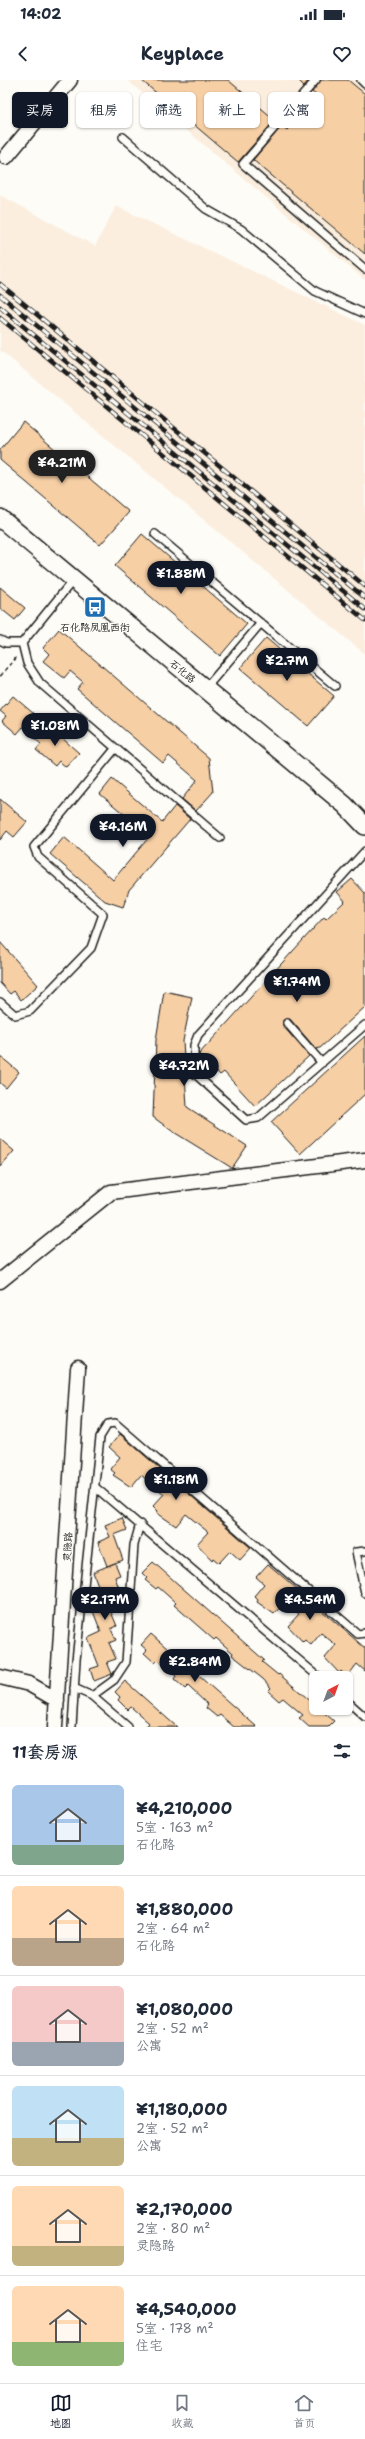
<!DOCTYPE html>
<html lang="zh">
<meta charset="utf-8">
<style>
:root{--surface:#fff;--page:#f6f6f7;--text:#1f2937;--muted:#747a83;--line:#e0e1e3;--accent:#111827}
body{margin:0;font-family:"Shantell Sans","LXGW WenKai TC",sans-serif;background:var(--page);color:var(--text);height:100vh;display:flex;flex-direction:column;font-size:15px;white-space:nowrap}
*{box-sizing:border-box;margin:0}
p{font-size:13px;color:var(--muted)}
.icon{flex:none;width:22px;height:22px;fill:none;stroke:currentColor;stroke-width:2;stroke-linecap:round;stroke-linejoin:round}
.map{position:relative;height:1647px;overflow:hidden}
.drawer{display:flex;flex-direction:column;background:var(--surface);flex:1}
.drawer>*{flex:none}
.guide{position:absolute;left:12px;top:12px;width:341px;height:36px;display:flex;gap:8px}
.needle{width:26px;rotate:41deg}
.controls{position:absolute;left:309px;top:1591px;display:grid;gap:8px}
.controls a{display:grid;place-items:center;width:44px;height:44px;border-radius:6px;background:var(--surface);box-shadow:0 1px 3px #0004;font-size:20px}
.price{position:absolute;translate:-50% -34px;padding:0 9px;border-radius:14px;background:var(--accent);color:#fff;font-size:13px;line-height:26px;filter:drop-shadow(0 1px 2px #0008)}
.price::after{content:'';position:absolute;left:50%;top:24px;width:12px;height:9px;margin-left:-6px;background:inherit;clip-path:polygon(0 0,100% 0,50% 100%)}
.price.selected{background:#222;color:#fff}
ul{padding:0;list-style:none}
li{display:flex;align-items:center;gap:12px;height:100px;padding:0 12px}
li+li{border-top:1px solid var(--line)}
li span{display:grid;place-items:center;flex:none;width:112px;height:80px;border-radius:6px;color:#555}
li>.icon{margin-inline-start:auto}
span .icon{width:48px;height:48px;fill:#fffc;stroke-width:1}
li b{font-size:17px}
h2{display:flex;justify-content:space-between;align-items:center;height:48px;padding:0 12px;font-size:17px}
.tag{padding:0 14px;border-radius:6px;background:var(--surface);box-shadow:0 1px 3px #0004;font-size:14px;line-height:36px}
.tag.selected{background:var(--accent);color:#fff}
.status{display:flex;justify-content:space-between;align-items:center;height:28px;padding:0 20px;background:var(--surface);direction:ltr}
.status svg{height:11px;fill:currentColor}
header{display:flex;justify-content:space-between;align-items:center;height:52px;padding:0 12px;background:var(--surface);font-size:18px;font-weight:700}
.tab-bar{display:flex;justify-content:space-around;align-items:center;height:56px;border-top:1px solid var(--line);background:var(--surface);font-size:11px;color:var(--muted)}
.tab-bar a{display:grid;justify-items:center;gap:2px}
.tab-bar .selected{color:var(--accent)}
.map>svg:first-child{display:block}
.built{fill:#fbeede}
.building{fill:#f6cfa5;stroke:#1c1c1c}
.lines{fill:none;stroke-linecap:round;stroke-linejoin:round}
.service-casing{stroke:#1c1c1c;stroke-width:10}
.minor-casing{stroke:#1c1c1c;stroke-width:17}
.tertiary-casing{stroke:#1c1c1c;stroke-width:20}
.path{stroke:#1c1c1c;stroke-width:2;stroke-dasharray:4 3;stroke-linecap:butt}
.service{stroke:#fdfcf7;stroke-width:7}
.minor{stroke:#fdfcf7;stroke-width:14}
.tertiary{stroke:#fdfcf7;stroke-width:17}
.rail-casing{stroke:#1c1c1c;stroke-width:4.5}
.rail{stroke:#fdfcf7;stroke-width:3;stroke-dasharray:9;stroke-linecap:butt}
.labels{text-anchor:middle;stroke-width:3;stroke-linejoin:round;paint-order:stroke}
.poi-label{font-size:10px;fill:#1c1c1c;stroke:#fdfcf7}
.street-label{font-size:10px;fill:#1c1c1c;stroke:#fdfcf7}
</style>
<div class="status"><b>14:02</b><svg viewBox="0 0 49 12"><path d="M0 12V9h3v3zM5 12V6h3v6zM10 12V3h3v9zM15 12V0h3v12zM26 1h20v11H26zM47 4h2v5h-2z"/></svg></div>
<header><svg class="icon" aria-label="back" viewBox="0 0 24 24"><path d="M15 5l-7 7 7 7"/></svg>Keyplace<svg class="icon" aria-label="heart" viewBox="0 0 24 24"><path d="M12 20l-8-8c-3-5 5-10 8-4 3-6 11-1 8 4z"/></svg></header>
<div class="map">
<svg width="365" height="1647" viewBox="0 0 365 1647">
<rect width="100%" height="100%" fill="#fdfcf7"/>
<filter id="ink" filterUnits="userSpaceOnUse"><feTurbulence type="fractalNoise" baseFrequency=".025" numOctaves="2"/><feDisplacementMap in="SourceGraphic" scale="8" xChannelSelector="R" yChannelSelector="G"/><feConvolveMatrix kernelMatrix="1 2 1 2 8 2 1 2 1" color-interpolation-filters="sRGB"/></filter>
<g filter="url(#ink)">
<path class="built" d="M127 0H365V200L236 92Z
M0 115 95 166 116 126 365 245V574L0 270Z"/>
<path class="building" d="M141 0H228L275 40 238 82Z
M298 0H309L304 6Z
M321 0H348L365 14V174L253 80 282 46 287 50 316 15 312 12Z
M23 342 129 432 100 465 0 380V370Z
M142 454 247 544 220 576 115 486Z
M0 507 25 528 15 540 0 528Z
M59 549 209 678 213 712 196 731 182 719 197 700 169 676 163 683 77 609 83 602 70 591 64 598 43 581 49 574 43 568Z
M266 558 334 616 308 646 240 588Z
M13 616 34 634 17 654 2 641 6 636 0 631Z
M46 644 79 673 66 687 59 681 55 686 36 670 41 664 34 658Z
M112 699 162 742 175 726 190 739 129 810 123 827 105 821 50 774 64 757 113 800 150 756 100 714Z
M0 719 27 742 14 757 7 751 0 760Z
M352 799 365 813V927L320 968 316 969 290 939 283 940V946L309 976 255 1026 224 992 220 995 199 974 324 837 326 839 345 821 337 812Z
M0 862 38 905 21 920 14 911 10 914 0 903Z
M164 911 192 917 183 961 187 1027 247 1066 232 1088 172 1051 153 1037 156 960Z
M365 956V1014L300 1074 271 1042Z
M0 976 19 992 6 1008 0 1003Z
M0 1059 14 1071 0 1087Z
M120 1354 251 1468 240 1480 230 1471 219 1483 213 1478 212 1480 197 1464 208 1452 186 1434 176 1446 157 1433 158 1431 153 1426 164 1414 141 1395 131 1407 113 1395 115 1393 110 1389 120 1377 109 1367Z
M122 1438 127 1450 114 1455 123 1480 107 1486 98 1462 110 1457 105 1445Z
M153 1482 264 1580 262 1582 278 1595 279 1594 334 1641 328 1647H309L299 1638 303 1635 283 1618 279 1621 268 1611 271 1608 263 1599 232 1575 233 1573 216 1558 214 1560 174 1525 176 1523 158 1507 156 1509 145 1500 147 1498 142 1493Z
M115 1483 120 1495 115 1497 121 1514 112 1517 117 1529 111 1532 117 1546 111 1549 116 1560 109 1563 116 1579 107 1582 112 1594 94 1601 90 1589 99 1586 88 1558 101 1552 91 1526 104 1521 93 1492Z
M268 1484 365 1568V1591L357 1584 347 1597 341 1591 339 1593 325 1578 336 1565 321 1553 311 1565 305 1560 303 1562 288 1546 299 1534 285 1522 274 1534 257 1522 258 1520 254 1516 264 1504 256 1497Z
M151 1554 257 1647H234L220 1635 217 1637 206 1628 208 1625 188 1606 185 1609 174 1599 176 1596 158 1580 155 1583 144 1573 147 1570 141 1565Z
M125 1601 177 1647H146L149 1643 131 1627 128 1630 118 1620 120 1617 115 1612Z"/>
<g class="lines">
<g class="service-casing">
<path id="service" d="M316 0 243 84 365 189
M361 0 365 4
M123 57 206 129 241 149 315 211 365 234
M155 454 335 606
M0 560 6 563H22L74 499
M22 563 27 583 40 603 220 758
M205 609 261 543
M365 771 198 955 194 965V993L246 1040 258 1038 365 945
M0 922 15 935 30 931 91 868 103 834 38 777 34 767 115 669
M287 943 322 983
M95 1407 320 1598
M365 1471 356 1472 365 1513
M74 1608 92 1616 128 1647
M92 1616 114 1600 126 1582 134 1465 140 1444
M346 1620 365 1637
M72 1647 76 1580 100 1357 108 1344 115 1343 358 1554 365 1553"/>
</g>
<g class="minor-casing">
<path id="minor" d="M6 77 70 0
M0 1201 111 1112 365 1080
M0 1597 29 1604 57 1620
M55 1647 78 1288"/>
</g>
<g class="tertiary-casing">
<path id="tertiary" d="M0 438 345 725 365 746"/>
</g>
<path class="path" d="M0 596 16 578"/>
<use href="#service" class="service"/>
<use href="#minor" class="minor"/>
<use href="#tertiary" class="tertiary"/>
<g class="rail-casing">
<path id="rail" d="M0 204 365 506
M0 215 365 518
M0 227 365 529
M0 238 365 540"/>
</g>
<use href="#rail" class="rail"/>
</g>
</g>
<defs>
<g id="bus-square" transform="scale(1.15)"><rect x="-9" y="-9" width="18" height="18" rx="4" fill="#1f6fb2" stroke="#fdfcf7"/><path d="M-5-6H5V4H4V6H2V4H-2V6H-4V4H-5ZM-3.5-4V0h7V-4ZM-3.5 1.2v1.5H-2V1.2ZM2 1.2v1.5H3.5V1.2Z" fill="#fff"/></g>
</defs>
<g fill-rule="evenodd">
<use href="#bus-square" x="95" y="527"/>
</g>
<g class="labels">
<g class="poi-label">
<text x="95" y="551">石化路凤凰西街</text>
</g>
<g class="street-label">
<text transform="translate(183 591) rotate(40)" y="4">石化路</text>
<text transform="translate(67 1467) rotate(-86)" y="4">灵隐路</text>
</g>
</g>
</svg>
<div class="controls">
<a><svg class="needle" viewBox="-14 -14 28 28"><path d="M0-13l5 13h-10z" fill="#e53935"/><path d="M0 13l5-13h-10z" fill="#747a83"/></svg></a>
</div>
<b class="price selected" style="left:62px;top:404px">¥4.21M</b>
<b class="price" style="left:181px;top:515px">¥1.88M</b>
<b class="price" style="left:287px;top:602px">¥2.7M</b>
<b class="price" style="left:55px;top:667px">¥1.08M</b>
<b class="price" style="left:123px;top:768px">¥4.16M</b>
<b class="price" style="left:297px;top:923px">¥1.74M</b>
<b class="price" style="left:184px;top:1007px">¥4.72M</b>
<b class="price" style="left:176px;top:1421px">¥1.18M</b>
<b class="price" style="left:105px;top:1541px">¥2.17M</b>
<b class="price" style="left:310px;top:1541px">¥4.54M</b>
<b class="price" style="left:195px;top:1603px">¥2.84M</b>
<div class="guide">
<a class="tag selected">买房</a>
<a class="tag">租房</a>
<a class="tag">筛选</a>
<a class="tag">新上</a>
<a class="tag">公寓</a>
</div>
</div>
<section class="drawer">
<h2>11套房源<svg class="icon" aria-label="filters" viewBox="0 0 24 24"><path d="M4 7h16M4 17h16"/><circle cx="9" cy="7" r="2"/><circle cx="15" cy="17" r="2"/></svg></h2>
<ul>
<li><span style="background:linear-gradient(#a9c7e8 75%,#7fa58c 0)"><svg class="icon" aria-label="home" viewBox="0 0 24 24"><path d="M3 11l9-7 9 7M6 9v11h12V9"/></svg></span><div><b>¥4,210,000</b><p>5室 · 163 m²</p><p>石化路</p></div></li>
<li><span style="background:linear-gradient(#ffd9b3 65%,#b9a48a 0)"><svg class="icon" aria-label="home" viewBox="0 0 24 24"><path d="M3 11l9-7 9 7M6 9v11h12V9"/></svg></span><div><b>¥1,880,000</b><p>2室 · 64 m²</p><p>石化路</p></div></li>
<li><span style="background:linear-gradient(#f6c9c9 70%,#9aa5b1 0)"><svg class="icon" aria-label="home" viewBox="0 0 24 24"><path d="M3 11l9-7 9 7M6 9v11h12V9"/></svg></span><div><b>¥1,080,000</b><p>2室 · 52 m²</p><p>公寓</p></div></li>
<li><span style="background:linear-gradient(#bfe0f5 65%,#c2b280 0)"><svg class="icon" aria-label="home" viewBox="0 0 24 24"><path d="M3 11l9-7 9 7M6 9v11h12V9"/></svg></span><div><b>¥1,180,000</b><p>2室 · 52 m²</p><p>公寓</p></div></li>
<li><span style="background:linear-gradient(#ffd9b3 75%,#c2b280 0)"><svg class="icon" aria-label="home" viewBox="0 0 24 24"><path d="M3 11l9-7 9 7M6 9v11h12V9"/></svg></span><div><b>¥2,170,000</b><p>2室 · 80 m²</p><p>灵隐路</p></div></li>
<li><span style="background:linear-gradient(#ffd9b3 70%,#8fb573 0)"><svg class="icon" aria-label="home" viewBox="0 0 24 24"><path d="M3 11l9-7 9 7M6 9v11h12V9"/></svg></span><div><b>¥4,540,000</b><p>5室 · 178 m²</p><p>住宅</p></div></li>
</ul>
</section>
<nav class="tab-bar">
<a class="selected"><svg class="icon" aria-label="map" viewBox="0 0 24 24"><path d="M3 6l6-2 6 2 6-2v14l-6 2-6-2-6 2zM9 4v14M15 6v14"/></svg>地图</a>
<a><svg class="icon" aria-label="saved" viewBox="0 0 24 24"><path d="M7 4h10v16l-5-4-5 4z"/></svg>收藏</a>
<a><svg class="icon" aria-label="home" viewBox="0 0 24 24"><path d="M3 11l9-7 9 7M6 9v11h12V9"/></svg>首页</a>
</nav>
